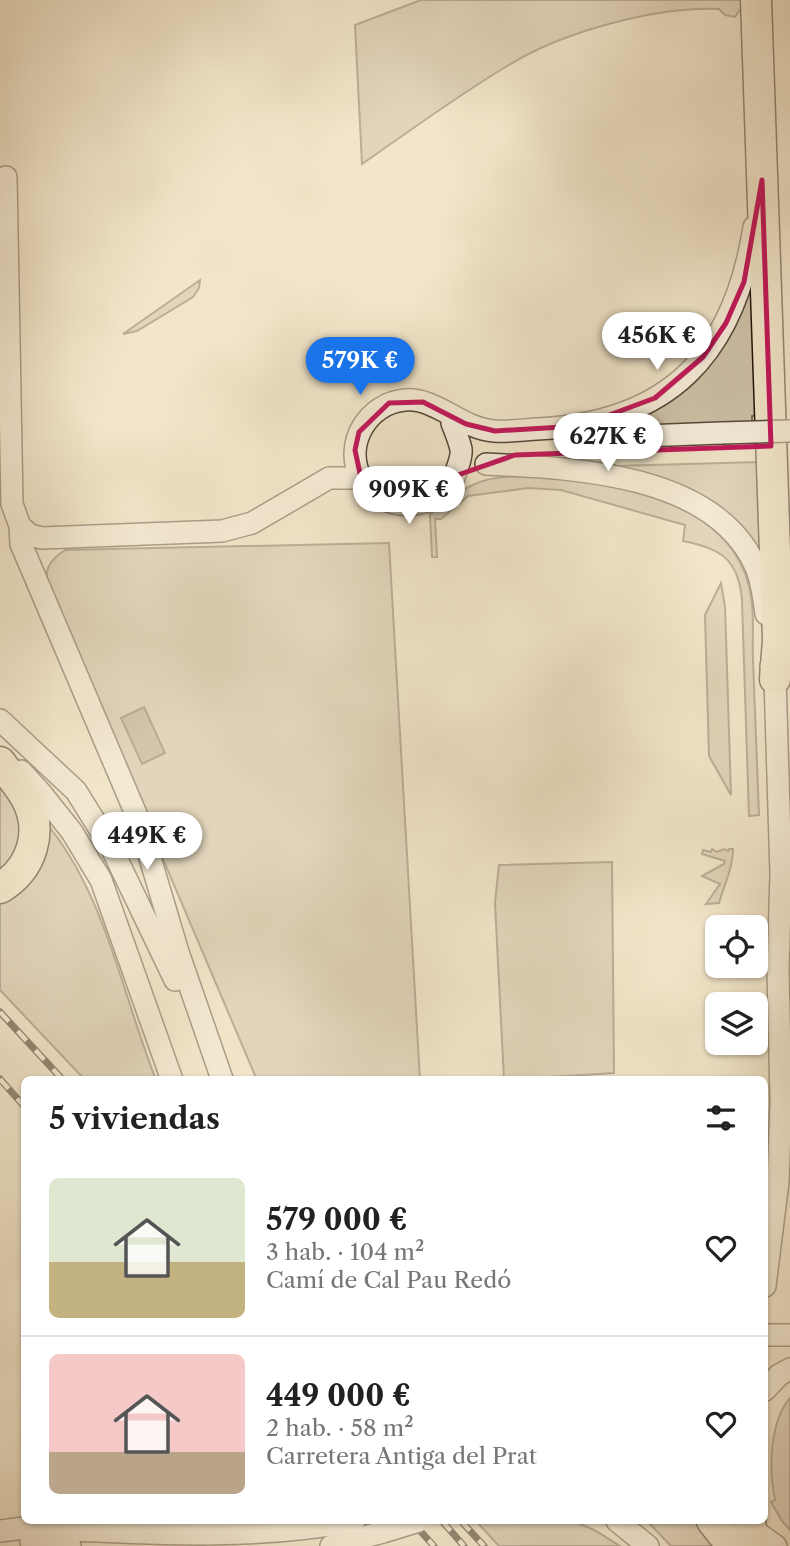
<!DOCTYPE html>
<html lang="es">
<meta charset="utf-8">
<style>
:root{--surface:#fff;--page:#f2f2f2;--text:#222;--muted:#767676;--line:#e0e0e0;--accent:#1a73e8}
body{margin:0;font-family:"Libre Caslon Text",serif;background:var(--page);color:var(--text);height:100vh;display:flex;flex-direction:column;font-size:26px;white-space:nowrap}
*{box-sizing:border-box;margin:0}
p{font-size:23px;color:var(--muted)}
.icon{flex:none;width:38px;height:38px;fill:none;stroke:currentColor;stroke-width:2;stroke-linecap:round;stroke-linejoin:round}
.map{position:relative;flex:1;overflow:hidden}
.sheet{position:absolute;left:21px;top:1076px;width:747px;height:448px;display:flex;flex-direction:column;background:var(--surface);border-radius:10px;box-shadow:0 2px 5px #0004}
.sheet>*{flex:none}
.buttons{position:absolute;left:705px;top:915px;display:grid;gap:14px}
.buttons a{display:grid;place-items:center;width:63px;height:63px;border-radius:10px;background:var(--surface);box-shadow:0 2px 5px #0004;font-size:35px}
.price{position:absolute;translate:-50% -60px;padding:0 16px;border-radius:24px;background:#fff;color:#222;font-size:23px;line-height:46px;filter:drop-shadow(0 2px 4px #0008)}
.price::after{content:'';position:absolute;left:50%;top:42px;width:21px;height:16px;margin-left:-10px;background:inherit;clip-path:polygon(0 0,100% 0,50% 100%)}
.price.current{background:var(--accent);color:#fff}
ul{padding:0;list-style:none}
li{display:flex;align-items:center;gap:21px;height:175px;padding:0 28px}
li+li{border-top:2px solid var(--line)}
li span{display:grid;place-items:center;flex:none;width:196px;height:140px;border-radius:10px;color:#555}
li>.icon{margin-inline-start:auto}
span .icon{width:84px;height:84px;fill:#fffc;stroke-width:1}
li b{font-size:30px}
h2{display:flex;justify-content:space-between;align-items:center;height:84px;padding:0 28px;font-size:30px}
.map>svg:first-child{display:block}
.green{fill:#cec2a9;stroke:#786b59;stroke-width:2}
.water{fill:#ab9f88;stroke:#746755;stroke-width:2}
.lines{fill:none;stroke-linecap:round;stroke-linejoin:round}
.minor-casing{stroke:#554839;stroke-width:24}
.highway-casing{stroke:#211409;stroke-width:33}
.minor{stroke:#f7efdd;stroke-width:21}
.highway{stroke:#f2e6ca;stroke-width:30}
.rail-casing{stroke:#211409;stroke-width:7}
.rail{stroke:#f7efdd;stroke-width:4.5;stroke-dasharray:13;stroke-linecap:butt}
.minor-bridge-casing{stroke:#554839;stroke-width:24;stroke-linecap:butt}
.minor-bridge{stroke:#f7efdd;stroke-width:21}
.marked{fill:none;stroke:#c2185b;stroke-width:5;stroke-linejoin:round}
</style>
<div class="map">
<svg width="790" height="1546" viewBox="0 0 790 1546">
<rect width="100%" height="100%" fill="#f2e6ca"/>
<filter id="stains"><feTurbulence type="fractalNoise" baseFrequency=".00286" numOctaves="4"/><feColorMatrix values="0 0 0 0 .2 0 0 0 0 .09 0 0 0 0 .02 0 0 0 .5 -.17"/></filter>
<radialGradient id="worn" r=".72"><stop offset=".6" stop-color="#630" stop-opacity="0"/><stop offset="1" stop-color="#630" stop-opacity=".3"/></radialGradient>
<path class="green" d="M421 0H743V6L735 17 725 15 719 9C657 6 562 32 509 65 458 95 410 131 362 164L355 25Z
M200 280 199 288 193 297 137 331 123 334Z
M752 280 757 415 752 416V424L618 427 641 416Z
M758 462V493L765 573 749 543 615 471 616 466Z
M542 476C617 486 727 498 749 586 755 609 752 637 753 660 755 712 757 763 759 815L749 816 742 601C739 559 720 548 683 541L685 525 561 490 528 488 468 496 441 519H435L437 557H432L430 514C476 478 484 476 542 476Z
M389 543 420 1080H257L49 591C43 571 48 561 65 550Z
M721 583 725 606 731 795 709 756 705 615Z
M0 783 16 802 25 837 0 877Z
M51 829C107 901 123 997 156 1080H85L0 990V898L46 841Z
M712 849 717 852 724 849 728 851 729 849H733C733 868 724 885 719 903L706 904 720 884 702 876 724 864 725 861 702 854 703 850 711 852Z
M612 862 614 1073 504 1080 495 903 499 865Z
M790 1398V1530L782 1521 771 1502 775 1500C769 1469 769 1423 790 1398Z
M476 1521H574L596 1531 620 1546H499Z
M647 1521H702L724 1546H671Z"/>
<path class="water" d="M144 707 165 753 142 764 121 718Z"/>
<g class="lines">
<g class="minor-casing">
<path id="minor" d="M6 177 12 504 20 526 21 544 139 821 178 952 222 1079
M452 423C455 431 459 440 461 449 462 456 459 463 457 469 445 512 382 517 361 478 343 444 368 403 405 400 435 397 462 429 494 431 508 432 523 430 537 429 669 423 734 355 754 227
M566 439 721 433
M486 464C573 468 715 473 756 567 762 582 764 598 766 614
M20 526 30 535 42 538 222 531 252 523 329 478H361
M0 720 76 791 112 849 175 980
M21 771 41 793 72 832 101 880 172 1080
M765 1286 778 1182 781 1102 778 970 781 874 775 679 771 666
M765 1335H790
M765 1390 779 1375 790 1369
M617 1521 648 1546
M745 1524 776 1546
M0 1531 24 1528C133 1532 246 1542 354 1521
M31 1542 70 1546
M331 1546 383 1532"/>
</g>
<g class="highway-casing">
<path id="highway" d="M756 0 778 640 775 679
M0 762C8 773 19 785 26 798 44 831 32 869 0 888
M712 1521 732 1546
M750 1521 753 1546"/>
</g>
<use href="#minor" class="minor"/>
<use href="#highway" class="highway"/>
<g class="rail-casing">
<path id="rail" d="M0 1012 63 1080
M0 1079 24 1106
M411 1521 434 1546
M442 1521 464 1546
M461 1521 484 1546"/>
</g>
<use href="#rail" class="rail"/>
<g class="minor-bridge-casing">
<path id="minor-bridge" d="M721 433 790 431
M383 1532 419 1521"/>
</g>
<use href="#minor-bridge" class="minor-bridge"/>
</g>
<path d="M0 0H790V1546H0ZM762 180 771 446 515 455 455 476 444 491 418 504 388 502 361 478 355 450 359 432 389 403 423 402 466 424 495 431 580 426 655 398 703 357 726 323 744 282Z" fill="#f2e6ca" fill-opacity=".55" fill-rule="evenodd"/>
<path class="marked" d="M762 180 771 446 515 455 455 476 444 491 418 504 388 502 361 478 355 450 359 432 389 403 423 402 466 424 495 431 580 426 655 398 703 357 726 323 744 282Z"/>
<rect width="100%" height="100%" filter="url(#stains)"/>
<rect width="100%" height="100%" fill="url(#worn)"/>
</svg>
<div class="buttons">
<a><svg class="icon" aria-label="locate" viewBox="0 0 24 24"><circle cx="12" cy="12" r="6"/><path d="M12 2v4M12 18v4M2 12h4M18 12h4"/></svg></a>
<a><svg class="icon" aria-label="layers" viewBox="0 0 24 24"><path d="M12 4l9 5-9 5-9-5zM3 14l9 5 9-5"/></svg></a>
</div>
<b class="price" style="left:657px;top:372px">456K €</b>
<b class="price current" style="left:360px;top:397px">579K €</b>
<b class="price" style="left:608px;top:473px">627K €</b>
<b class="price" style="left:409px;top:526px">909K €</b>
<b class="price" style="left:147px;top:872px">449K €</b>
<section class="sheet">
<h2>5 viviendas<svg class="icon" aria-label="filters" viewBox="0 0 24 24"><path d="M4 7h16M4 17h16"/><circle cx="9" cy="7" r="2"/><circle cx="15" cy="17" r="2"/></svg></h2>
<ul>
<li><span style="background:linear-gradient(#dfe7d0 60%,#c2b280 0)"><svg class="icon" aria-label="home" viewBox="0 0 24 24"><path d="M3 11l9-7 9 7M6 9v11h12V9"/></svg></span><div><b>579 000 €</b><p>3 hab. · 104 m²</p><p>Camí de Cal Pau Redó</p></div><svg class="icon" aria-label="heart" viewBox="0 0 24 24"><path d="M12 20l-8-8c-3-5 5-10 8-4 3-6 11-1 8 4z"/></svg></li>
<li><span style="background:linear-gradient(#f6c9c9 70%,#b9a48a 0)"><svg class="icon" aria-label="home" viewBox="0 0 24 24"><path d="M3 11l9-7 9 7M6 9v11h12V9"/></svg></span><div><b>449 000 €</b><p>2 hab. · 58 m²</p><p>Carretera Antiga del Prat</p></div><svg class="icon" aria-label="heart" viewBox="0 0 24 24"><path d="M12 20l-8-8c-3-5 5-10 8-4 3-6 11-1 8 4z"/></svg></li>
</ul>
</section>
</div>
